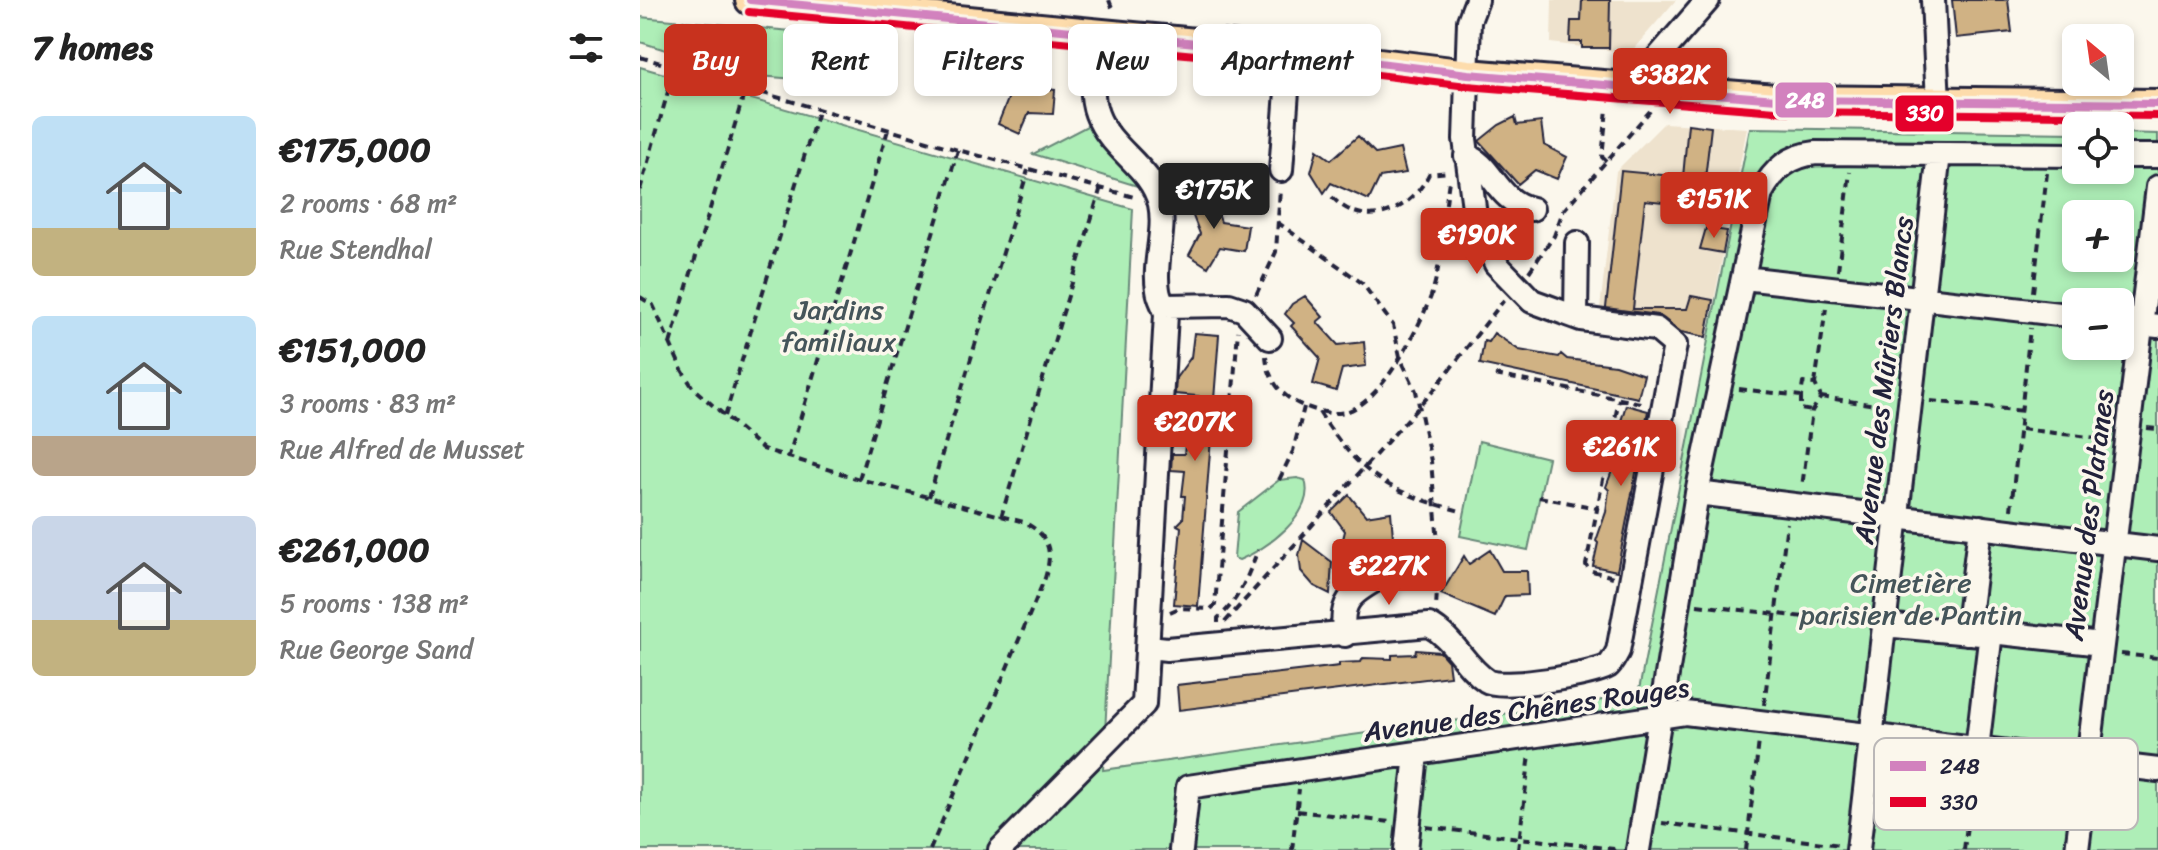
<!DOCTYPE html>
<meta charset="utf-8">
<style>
:root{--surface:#fff;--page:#f2f2f2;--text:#222;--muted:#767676;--accent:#c8321e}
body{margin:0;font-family:Sriracha,sans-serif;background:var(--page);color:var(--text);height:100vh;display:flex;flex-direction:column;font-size:30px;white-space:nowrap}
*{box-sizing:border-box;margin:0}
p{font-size:26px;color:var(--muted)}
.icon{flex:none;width:44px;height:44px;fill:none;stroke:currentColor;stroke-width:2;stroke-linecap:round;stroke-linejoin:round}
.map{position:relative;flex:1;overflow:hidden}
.drawer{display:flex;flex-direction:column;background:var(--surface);width:640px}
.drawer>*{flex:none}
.top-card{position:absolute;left:24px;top:24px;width:760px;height:72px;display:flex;gap:16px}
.needle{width:52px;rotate:331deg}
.fabs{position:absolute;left:1422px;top:24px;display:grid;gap:16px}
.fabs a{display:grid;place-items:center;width:72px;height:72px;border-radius:12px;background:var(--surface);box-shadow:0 4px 12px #0003;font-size:40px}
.price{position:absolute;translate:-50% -68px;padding:0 18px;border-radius:8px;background:var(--accent);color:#fff;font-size:26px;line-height:52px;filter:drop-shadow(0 2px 4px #0008)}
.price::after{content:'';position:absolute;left:50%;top:48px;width:24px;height:18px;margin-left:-12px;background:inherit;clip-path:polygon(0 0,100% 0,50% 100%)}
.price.on{background:#222;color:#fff}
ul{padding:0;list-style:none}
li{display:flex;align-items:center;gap:24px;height:200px;padding:0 32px}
li span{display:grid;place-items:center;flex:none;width:224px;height:160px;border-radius:12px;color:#555}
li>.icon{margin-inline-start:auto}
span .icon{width:96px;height:96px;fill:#fffc;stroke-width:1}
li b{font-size:34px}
h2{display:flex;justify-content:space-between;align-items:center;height:96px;padding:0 32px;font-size:34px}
.tag{padding:0 28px;border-radius:12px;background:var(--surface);box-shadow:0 4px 12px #0003;font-size:28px;line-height:72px}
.tag.on{background:var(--accent);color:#fff}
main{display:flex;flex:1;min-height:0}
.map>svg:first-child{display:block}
.built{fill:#eee2cd}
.green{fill:#aeeeb7;stroke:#688879;stroke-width:2;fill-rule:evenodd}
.building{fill:#d0b284;stroke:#22223b;stroke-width:2}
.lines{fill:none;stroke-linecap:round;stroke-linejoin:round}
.minor-casing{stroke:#22223b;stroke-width:28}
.major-casing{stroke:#22223b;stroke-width:34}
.path{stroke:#22223b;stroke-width:4;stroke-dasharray:8 6;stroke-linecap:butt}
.minor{stroke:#fbf7ec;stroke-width:22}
.major{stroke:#fddcac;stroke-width:28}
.bus-1-casing{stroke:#fbf7ec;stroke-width:14}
.bus-2-casing{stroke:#fbf7ec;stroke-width:14}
.bus-1{stroke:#d282be;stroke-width:8}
.bus-2{stroke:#e4002b;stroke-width:8}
.labels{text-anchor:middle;stroke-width:7;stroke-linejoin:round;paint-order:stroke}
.park-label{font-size:28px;fill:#45555a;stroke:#fbf7ec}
.street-label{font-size:28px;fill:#22223b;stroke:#fbf7ec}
.key{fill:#fbf7ec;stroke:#bab7b7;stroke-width:2}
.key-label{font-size:22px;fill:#22223b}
.line-badge{stroke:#fbf7ec;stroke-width:3}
.badge-label{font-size:22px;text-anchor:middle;font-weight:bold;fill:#fff}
</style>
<main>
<section class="drawer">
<h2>7 homes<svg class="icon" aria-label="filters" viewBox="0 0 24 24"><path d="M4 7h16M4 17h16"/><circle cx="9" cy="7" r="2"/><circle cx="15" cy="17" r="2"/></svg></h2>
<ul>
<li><span style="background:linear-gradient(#bfe0f5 70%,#c2b280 0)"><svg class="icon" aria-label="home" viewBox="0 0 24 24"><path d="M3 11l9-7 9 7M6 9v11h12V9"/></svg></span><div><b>€175,000</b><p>2 rooms · 68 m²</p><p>Rue Stendhal</p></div></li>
<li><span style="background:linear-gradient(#bfe0f5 75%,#b9a48a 0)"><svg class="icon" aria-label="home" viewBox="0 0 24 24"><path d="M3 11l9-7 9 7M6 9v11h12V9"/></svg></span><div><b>€151,000</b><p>3 rooms · 83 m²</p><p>Rue Alfred de Musset</p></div></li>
<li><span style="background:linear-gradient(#c9d6e8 65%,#c2b280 0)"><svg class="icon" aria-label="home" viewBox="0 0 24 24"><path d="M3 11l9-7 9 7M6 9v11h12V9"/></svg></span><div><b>€261,000</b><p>5 rooms · 138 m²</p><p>Rue George Sand</p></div></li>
</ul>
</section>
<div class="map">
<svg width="1518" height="850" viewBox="0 0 1518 850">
<rect width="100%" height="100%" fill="#fbf7ec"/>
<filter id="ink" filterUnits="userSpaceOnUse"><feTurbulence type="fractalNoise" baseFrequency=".0125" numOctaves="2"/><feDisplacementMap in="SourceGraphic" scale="16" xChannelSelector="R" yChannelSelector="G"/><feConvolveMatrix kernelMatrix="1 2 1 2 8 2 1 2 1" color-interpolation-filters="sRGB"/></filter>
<g filter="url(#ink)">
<path class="built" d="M912 0H1036L990 53 911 43Z
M1024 123 1107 128 1067 337 959 317 976 171Z"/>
<path class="green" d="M0 17 195 35 191 82 106 75 0 42Z
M0 67 493 209 463 770 998 695 1110 128 1436 133V170H1480V133L1518 134V850H0ZM1436 214H1480V258H1436ZM1436 302H1480V346H1436Z
M449 125 507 189 393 154Z
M839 441 908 458 888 550 820 536Z
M657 478 665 480C676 514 627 548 599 560L594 558 598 512 639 480Z"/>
<path class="building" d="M942 0H970L969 48H942V42H930L931 21H941Z
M1312 0H1368L1372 32 1316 38Z
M377 66 389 87 415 90 413 114 389 113 380 134 358 124 368 99 356 79Z
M875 117 877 125 901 122 904 145 927 157 917 179 895 170 878 184 839 141 859 125Z
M1048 124 1071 127 1065 179 1072 180 1068 207 1005 200 993 309H1047L1051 296 1073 300 1066 337 1041 332 1018 315 966 308 981 171 1043 177Z
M718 136 736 154 760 149 766 173 740 177 729 200 691 183 684 193 671 172 677 150 691 160Z
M565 193 569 201 573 200 581 222 608 226 604 251 580 247 568 267 549 255 560 234 547 201Z
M1066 228 1087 231 1083 253 1060 249Z
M665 296 683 317 677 322 698 345 724 342 726 366 702 369 696 391 673 384 680 358 651 326 654 323 645 314 652 304Z
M554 333 579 335 558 606 534 604 541 527 537 525 543 519 545 496H542L545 471 531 470 532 454H544L548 419 544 417 558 396 535 394 536 378 551 357Z
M854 333 879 350 919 357 921 354 927 359 975 365 1004 375 998 398 840 364 844 341 848 342Z
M986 405 1008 411 977 571 953 566 958 543 956 541 966 512 969 490 966 487 976 460 977 434Z
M709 495 726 516 751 512 753 537 730 540 723 562 699 555 705 531 691 512Z
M663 540 692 562 690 594 674 586 661 571 659 555Z
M850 550 862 571H887L888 595 865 596 855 617 801 594 824 556 829 564Z
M776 650 800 652 808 661 810 676 539 710 537 685 699 666V663L721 662 723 658 752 659V655L775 654Z"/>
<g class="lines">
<g class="minor-casing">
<path id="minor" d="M1293 0 1298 102
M993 86 1068 0
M826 156C852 163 856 202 892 209
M1480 156H1518
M641 170 650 52
M1104 278 1436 316
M524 306 589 305 604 310 630 338
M936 317 937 243
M1480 322 1518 326
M1057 493 1518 549
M1244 625 1341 634
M1327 633 1340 527
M705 635C697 596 718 591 747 573
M509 647 527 649 789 625C814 638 824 666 847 681 860 690 953 675 968 666 972 663 975 656 978 651L1035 345 1016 329 941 319 892 301 856 264 836 223 825 139 829 21 837 0
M1337 749 1351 632 1462 644
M360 850 504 704 526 314C524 305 519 299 518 290 513 262 526 232 520 204 511 166 470 150 457 114 448 90 455 60 456 35
M541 850 548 787 1045 713 1518 770
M766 850 776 754
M998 850 1057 493 1121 193C1134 169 1149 156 1176 153L1436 155
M1218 850 1299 154
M1437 850 1518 187"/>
</g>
<g class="major-casing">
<path id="major" d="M110 0 650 52 828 74 1149 100 1518 104"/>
</g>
<path class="path" d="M469 0 473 10
M0 57 318 150 494 197
M966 161 962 157 967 109
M0 190 35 67
M692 197C724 231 771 212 789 174L809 172
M637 222 722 283 753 325 760 357 776 391 791 461 799 555 796 608
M1198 270 1210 172
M889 272 914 236 923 211 1010 111
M1393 292 1407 173
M616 295 636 252 640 188
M0 297 13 305 42 370 53 388 123 449 219 479 384 522C410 536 413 551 405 578L290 850
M30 344 106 87
M626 356C628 380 642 398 664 406 677 411 691 415 705 412 741 404 779 328 791 296 803 261 803 217 809 181
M855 375 1006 404
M1175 384 1186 308
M1099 389 1161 396 1163 383 1175 384 1181 397 1172 411 1162 487
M1161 396V409L1172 411
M1181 397 1250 407
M1290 401 1383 411
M679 412C722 478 749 492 824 512
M85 416 179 108
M1507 428 1518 429
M1381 429 1466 439
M148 459 248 130
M219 479 318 150
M639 480 653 451 664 407
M289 497 388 170
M899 497 957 508
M1371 510 1390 328
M361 517 461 187
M973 577 949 570 946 565 979 399
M1057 605 1227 624
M530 612 539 608 571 609 575 605 598 331
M585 622 793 391 864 300
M578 623V618C599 601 608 575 618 550
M1481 654 1518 658
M1124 705 1147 523
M657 811 750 822
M1022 823 1200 845
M786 827 974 849 979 846
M652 850 659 789
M878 850 890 754
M1106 850 1119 741
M1324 850 1334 767"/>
<use href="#minor" class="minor"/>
<use href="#major" class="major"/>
<g class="bus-1-casing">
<path id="bus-1" d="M110 0 650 52 828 74 1149 100 1518 104"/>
</g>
<g class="bus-2-casing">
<path id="bus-2" d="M109 12 649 64 827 86 1148 112 1518 116"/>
</g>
<use href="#bus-1" class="bus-1"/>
<use href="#bus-2" class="bus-2"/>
</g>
</g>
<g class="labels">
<g class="park-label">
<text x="199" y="319">Jardins<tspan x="199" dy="32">familiaux</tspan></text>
<text x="1271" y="592">Cimetière<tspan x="1271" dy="32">parisien de Pantin</tspan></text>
</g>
<g class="street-label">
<text transform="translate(1243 380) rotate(-83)" y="10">Avenue des Mûriers Blancs</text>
<text transform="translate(1448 515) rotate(-83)" y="10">Avenue des Platanes</text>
<text transform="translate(886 709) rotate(-8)" y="10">Avenue des Chênes Rouges</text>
</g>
</g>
<rect x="1234" y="738" width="264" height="92" rx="12" class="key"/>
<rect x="1250" y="761" width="36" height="10" fill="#d282be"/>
<rect x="1250" y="797" width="36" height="10" fill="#e4002b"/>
<g class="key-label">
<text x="1300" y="774">248</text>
<text x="1300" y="810">330</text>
</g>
<g class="line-badge">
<rect x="1134" y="81" width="61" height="38" rx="8" fill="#d282be"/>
<rect x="1254" y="94" width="61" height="39" rx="8" fill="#e4002b"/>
</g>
<g class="badge-label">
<text x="1165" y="108">248</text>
<text x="1285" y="121">330</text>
</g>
</svg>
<div class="fabs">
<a><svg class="needle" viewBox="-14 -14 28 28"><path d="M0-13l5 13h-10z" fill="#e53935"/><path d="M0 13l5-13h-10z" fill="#767676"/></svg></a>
<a><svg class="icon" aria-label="locate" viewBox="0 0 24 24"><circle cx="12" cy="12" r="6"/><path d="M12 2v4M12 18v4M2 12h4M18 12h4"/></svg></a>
<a>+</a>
<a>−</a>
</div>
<b class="price" style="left:1030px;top:116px">€382K</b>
<b class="price on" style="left:574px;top:231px">€175K</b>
<b class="price" style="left:1074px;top:240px">€151K</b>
<b class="price" style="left:837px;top:276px">€190K</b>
<b class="price" style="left:555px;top:463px">€207K</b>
<b class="price" style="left:981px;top:488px">€261K</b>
<b class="price" style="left:749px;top:607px">€227K</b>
<div class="top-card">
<a class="tag on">Buy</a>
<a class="tag">Rent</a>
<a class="tag">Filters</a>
<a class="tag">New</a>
<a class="tag">Apartment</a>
</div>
</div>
</main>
